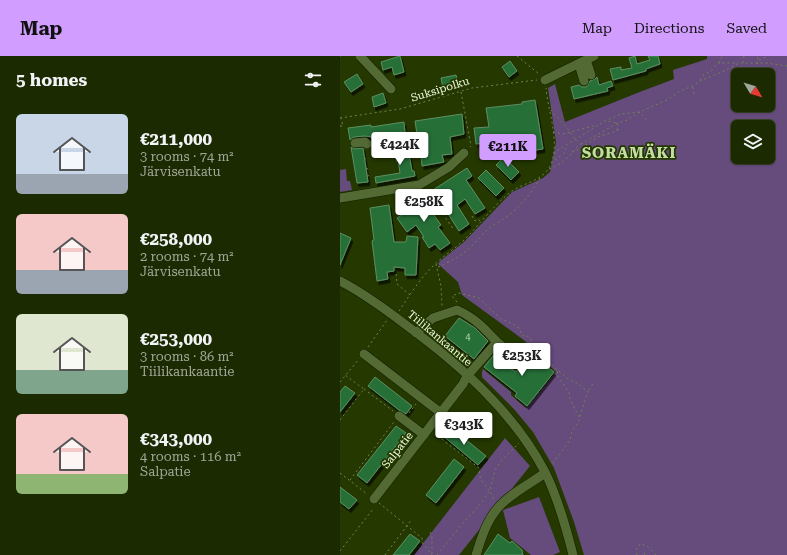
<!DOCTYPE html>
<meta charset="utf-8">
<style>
:root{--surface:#1b2a00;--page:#24320a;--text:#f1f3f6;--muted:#a0a799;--line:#394622;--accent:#d19dfe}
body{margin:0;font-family:"Roboto Serif",serif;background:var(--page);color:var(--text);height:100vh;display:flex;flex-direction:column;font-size:15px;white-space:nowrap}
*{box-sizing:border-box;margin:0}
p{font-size:13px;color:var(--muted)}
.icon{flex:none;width:22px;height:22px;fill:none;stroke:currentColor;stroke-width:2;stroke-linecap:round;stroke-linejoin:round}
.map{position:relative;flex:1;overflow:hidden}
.side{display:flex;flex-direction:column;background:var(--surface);width:340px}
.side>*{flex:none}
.needle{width:26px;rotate:128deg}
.buttons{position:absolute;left:391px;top:12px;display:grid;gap:8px}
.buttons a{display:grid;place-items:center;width:44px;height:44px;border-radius:6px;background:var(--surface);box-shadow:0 1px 3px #0004,0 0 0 1px var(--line);font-size:20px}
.price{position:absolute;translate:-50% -34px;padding:0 9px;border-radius:4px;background:#fff;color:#222;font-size:13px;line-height:26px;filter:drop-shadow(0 1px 2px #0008)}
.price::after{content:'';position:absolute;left:50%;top:24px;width:12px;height:9px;margin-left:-6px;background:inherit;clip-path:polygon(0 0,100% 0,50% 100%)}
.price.on{background:var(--accent);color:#111}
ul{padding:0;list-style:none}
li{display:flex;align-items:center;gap:12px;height:100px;padding:0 16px}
li span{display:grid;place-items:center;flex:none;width:112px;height:80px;border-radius:6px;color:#555}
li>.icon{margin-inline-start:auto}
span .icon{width:48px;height:48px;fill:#fffc;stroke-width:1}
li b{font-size:17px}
h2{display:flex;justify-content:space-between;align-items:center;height:48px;padding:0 16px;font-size:17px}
header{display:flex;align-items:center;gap:24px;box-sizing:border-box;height:56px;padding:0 20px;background:var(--accent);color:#111}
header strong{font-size:19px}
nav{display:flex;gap:22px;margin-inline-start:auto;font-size:14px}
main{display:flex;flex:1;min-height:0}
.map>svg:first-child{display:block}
.green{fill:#664b7d;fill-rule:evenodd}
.building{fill:#277037;stroke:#5d8f64;filter:url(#shadow)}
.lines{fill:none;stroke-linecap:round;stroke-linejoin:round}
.minor-casing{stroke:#121d02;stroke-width:10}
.path{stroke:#708254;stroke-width:1;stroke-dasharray:2 3;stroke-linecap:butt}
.minor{stroke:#536a34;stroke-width:9}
.labels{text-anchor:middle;stroke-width:3.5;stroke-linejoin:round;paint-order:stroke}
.number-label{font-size:9px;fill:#bbd8b3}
.street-label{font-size:11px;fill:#ecfadc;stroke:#243800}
.district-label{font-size:15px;font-weight:bold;letter-spacing:1px;fill:#c3dea3;stroke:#243800}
</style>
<header>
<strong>Map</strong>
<nav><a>Map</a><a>Directions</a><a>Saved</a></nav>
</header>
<main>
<section class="side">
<h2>5 homes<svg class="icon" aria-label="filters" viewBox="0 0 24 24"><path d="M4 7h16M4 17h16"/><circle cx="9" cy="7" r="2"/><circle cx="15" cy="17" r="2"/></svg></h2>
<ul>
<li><span style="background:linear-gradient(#c9d6e8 75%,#9aa5b1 0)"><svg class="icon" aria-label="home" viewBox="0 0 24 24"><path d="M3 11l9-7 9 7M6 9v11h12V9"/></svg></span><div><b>€211,000</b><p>3 rooms · 74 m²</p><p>Järvisenkatu</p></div></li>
<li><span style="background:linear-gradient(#f6c9c9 70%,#9aa5b1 0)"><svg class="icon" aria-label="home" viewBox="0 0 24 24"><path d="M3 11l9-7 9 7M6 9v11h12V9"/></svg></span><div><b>€258,000</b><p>2 rooms · 74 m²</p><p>Järvisenkatu</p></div></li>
<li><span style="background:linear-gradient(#dfe7d0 70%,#7fa58c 0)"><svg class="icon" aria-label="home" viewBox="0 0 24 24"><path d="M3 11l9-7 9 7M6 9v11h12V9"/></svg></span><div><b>€253,000</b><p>3 rooms · 86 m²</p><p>Tiilikankaantie</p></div></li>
<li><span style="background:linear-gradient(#f6c9c9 75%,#8fb573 0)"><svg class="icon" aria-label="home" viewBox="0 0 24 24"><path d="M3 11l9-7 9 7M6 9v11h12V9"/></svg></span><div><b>€343,000</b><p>4 rooms · 116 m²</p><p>Salpatie</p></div></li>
</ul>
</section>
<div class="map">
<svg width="447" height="499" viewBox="0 0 447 499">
<defs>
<filter id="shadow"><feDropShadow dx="2" dy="3.5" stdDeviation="0" flood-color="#0009"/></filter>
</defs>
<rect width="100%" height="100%" fill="#243800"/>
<path class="green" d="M367 0H447V499H244L234 466 214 412 193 376 174 353 142 321V316L143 313 171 336V339L186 352 216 316 185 285 122 239 118 226 98 208 100 205 124 186 172 136 203 122 210 116 216 86 208 32 215 28 225 66 297 37 334 23 333 14 367 3ZM398 19H428V49H398ZM398 71H428V101H398Z
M6 113 7 125H10L12 134 0 136V114Z
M165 382 190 410 119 499H74Z
M199 441 220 496 213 499H191L170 482 163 454Z"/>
<path class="building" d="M60 0 64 16 54 19 52 11 43 14 41 6Z
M295 0 297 8 310 4 308 0H318L320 8 306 13V15L273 24 270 13 281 11V14L292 12 289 2Z
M170 5 177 15 169 21 162 11Z
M17 18 23 28 11 36 4 26Z
M116 19 118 28 103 32 101 22Z
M257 21 259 29 271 25 273 30 267 32 268 35 234 43 231 31 239 29 242 31H246L250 25 255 23Z
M43 37 46 47 34 51 32 41Z
M195 44 203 93 189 95V93L182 94 181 86 152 90 151 86 136 88 134 72 149 71 146 52 182 48V46Z
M122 58 124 78 110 81 112 98 102 99 104 106 82 110 79 77 77 78 75 65Z
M64 66 65 77 61 76 49 80 32 83V81L25 80 14 81 10 84 8 72 31 69V71Z
M67 86 72 115H74L75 120 36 127 35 121 60 117 56 90Z
M11 91 15 93 23 92 28 126 17 127Z
M164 101 179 116 171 124 156 109Z
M127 112 132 120 126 124 145 152 135 158 125 143 117 149 129 168 119 175 93 134Z
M146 114 164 132 156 140 138 122Z
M82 137 93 153 91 155 101 169 98 171 110 187 100 194 95 188 89 192 82 181H84L76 169 67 176 57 162 75 150 72 145Z
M49 149 54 186H66L67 180 78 181 76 219H65V212L54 211V215L47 216 48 223 37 225 32 185 34 184 30 152Z
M0 177 11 182 0 209Z
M119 262 135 272 148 285 134 303 105 280Z
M157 295 160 303 163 308 176 316 190 298 214 316 187 350 175 340 177 337 144 311Z
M35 321 72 350 66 358 59 354 28 330Z
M5 330 15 337 0 356V336Z
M56 370 66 377 27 427 17 419Z
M109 370 146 400 138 409 102 379Z
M114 403 124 411 96 447 86 439Z
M0 431 17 444 9 453 0 446Z
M70 478 80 485 69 499H53Z
M158 478 170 487 172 485 182 494 183 499H144Z"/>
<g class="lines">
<g class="minor-casing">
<path id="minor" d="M20 0 51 33
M246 4 251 19
M239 8 244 25
M205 24 254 0
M53 84 62 82
M15 87 25 86 27 88
M0 142 79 129 109 111 124 97
M0 225C23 237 45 253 66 269 119 308 174 356 205 416 218 442 226 471 233 499
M157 286 161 289 167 303
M24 298 101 357
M59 360 84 379
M34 443 123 328 127 320 157 286C144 272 135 262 117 254L93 262 76 277
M136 499C141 483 146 466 157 453 169 438 190 428 205 417"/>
</g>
<path class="path" d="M0 0H1
M177 0 199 18
M419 4 428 0
M379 7 382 0
M403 7 404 0
M417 13 418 0
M360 24 363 19 371 15 378 7H398
M353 31 354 38
M121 36 131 90 130 91
M0 62 60 53 132 32 197 24
M0 70H3L1 62
M277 74H282
M213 76 223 78 257 69
M43 81 44 85
M37 82V86
M241 88 278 67 266 65
M232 96C242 93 249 86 258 81 265 78 271 78 277 74L278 67 287 64 300 56 308 66
M55 98H57
M214 98 218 94 265 65 281 58 300 56 329 43 340 35 355 29 360 25 384 15 399 7H427L447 10
M24 103 29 102
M56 105H58
M211 107 224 97 227 89
M26 113 31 112
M209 113C217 110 224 106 230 99 234 95 236 91 241 88L232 80 229 74 209 52
M27 120 32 119
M86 133 114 174
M132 160 135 165 138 163 140 165
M96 208 101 230 102 250
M98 211C101 210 103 209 106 207 123 200 131 191 144 177 150 171 159 166 166 161 179 153 193 135 200 122
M56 218 57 228 70 239
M117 246 112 240 119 237 139 242 161 263 169 266 178 271 183 280 186 279 191 283 193 291 196 294H199L215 312 228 323 239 328 244 333 248 335 238 367 232 375 230 384 213 407 210 408
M59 255C69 240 80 223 92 211 104 199 118 191 129 179 143 164 156 147 172 135 185 126 204 125 211 108 220 84 208 56 206 32
M28 291 47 264
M218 315 217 319 229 336 230 343 239 361
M0 326 19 303
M24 333 53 355
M249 334 254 326
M116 356 98 380 139 412C140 417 139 420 142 425 146 432 152 435 154 445
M69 357 76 348
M0 364 24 333 5 319
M0 417 27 438
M10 424 54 366
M39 447 82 482V486L92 499
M90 476 92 482V498
M0 495 34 452
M304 497 305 499
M45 499 72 463
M97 499 122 468 142 446 150 434 155 414 161 405 179 387
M297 499 296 494 300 488 307 490 316 499"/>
<use href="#minor" class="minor"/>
</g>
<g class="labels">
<g class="number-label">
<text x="128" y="284">4</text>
</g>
<g class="street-label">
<text transform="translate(100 33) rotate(-17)" y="4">Suksipolku</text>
<text transform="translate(100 282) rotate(40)" y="4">Tiilikankaantie</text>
<text transform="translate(57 394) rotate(-52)" y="4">Salpatie</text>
</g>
<g class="district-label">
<text x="289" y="102">SORAMÄKI</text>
</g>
</g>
</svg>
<div class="buttons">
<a><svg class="needle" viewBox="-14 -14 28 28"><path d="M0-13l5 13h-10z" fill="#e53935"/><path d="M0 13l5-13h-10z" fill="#a0a799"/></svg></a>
<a><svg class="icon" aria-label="layers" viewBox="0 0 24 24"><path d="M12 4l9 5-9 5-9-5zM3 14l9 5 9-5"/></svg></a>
</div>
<b class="price" style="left:60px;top:110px">€424K</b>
<b class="price on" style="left:168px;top:112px">€211K</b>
<b class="price" style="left:84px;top:167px">€258K</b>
<b class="price" style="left:182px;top:321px">€253K</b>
<b class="price" style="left:124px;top:390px">€343K</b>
</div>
</main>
